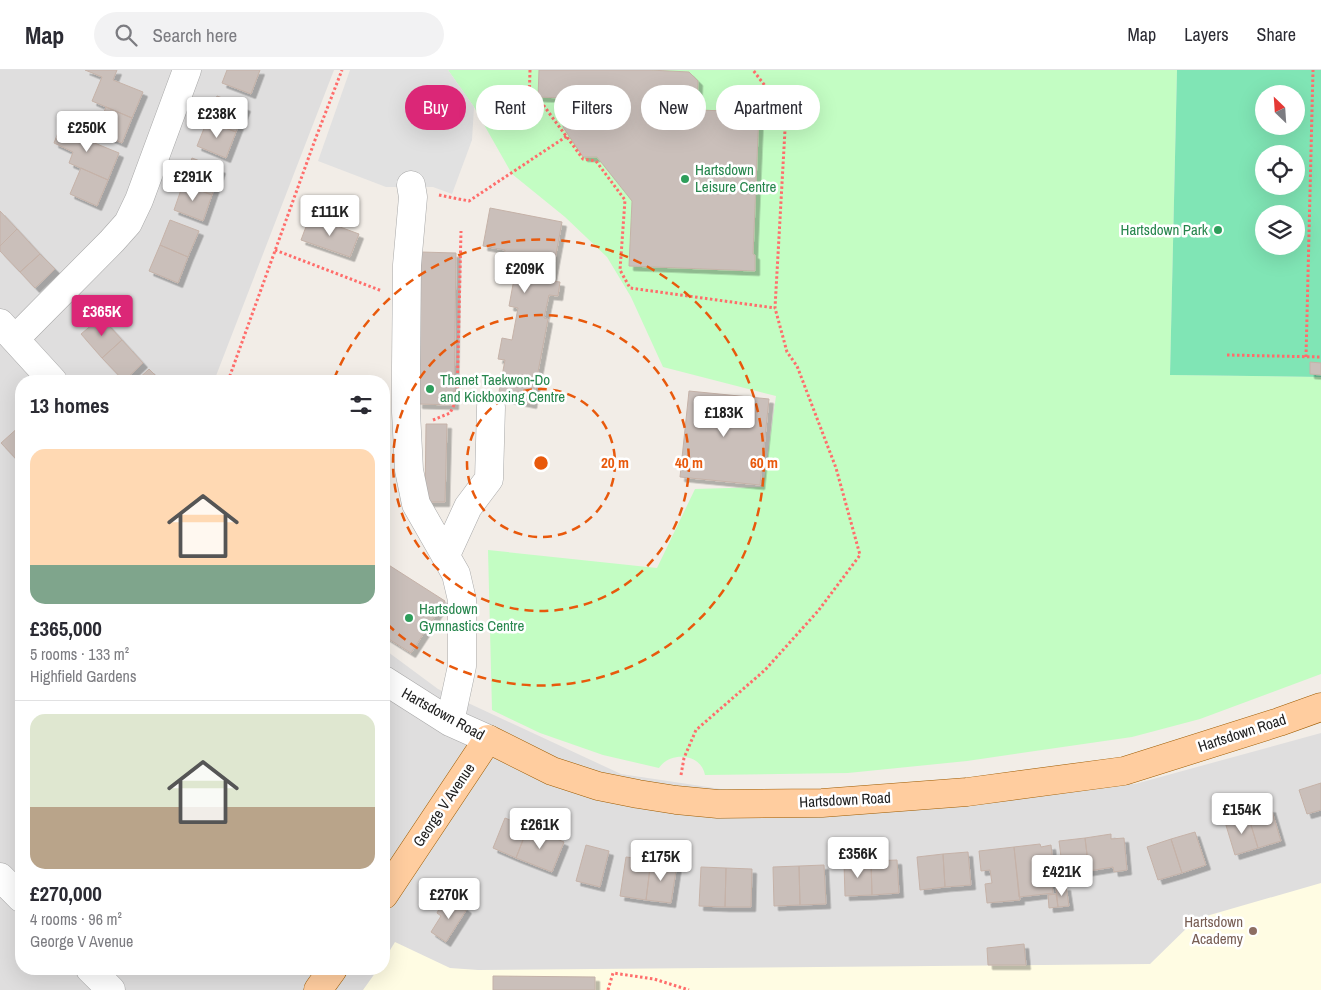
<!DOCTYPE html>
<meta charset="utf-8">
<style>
:root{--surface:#fff;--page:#f2f2f3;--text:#2b2b33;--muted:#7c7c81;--line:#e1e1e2;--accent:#db2777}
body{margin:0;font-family:"Archivo Narrow",sans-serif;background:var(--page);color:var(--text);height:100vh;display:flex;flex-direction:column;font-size:19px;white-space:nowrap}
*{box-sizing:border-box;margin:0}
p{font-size:16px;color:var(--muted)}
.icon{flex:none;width:28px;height:28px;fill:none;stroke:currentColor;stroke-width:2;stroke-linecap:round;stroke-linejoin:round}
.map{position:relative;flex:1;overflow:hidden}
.details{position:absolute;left:15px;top:305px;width:375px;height:600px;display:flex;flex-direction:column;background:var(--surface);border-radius:20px;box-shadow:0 5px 20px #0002}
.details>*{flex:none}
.banner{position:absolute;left:405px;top:15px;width:475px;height:45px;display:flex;gap:10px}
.needle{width:32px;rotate:335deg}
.buttons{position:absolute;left:1255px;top:15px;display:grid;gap:10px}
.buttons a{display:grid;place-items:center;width:50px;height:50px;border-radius:50%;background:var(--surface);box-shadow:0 5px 20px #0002;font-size:25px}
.price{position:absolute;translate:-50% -42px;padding:0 11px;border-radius:5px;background:#fff;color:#222;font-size:16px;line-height:32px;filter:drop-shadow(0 1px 2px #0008)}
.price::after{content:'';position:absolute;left:50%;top:30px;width:15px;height:11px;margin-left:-8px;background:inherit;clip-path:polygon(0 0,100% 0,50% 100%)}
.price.active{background:var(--accent);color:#fff}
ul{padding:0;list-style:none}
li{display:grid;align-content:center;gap:10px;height:265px;padding:0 15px}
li+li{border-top:1px solid var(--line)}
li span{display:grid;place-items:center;height:155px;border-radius:15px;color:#555}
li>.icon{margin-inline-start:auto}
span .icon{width:90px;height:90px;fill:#fffc;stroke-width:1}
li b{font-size:21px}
h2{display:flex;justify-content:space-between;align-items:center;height:60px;padding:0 15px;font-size:21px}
.tag{padding:0 18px;border-radius:22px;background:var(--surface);box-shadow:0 5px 20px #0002;font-size:18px;line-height:45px}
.tag.active{background:var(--accent);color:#fff}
header{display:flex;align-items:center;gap:30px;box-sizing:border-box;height:70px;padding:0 25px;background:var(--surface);border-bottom:1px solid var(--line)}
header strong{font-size:24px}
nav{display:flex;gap:28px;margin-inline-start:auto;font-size:18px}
.search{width:350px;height:45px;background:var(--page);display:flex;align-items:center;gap:12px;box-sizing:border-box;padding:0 18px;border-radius:28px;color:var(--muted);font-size:19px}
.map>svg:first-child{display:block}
.residential{fill:#dfdede}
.education{fill:#fffce3}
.park{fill:#c3fdc3}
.pitch{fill:#80e5b5;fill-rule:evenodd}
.parking{fill:#e1e1e1}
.building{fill:#cabfba;stroke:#c5b2a8;filter:url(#shadow)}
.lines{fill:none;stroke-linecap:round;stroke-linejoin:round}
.minor-casing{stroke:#a8a8a8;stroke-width:29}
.major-casing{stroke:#9e5b00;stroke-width:29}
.path{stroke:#ff6d6b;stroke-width:3;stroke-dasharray:2.5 2.5;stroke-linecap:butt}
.minor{stroke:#fff;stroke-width:28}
.major{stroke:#ffcd9f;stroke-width:28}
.ring{fill:none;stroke:#e8590c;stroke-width:2.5;stroke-dasharray:9 6}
.leisure-dot{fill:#2e9e5b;stroke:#fff;stroke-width:2}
.education-dot{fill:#8d6e63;stroke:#fff;stroke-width:2}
.labels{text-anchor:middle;stroke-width:5;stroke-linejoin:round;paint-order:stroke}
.leisure-label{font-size:15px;fill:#27864d;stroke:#fff;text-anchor:start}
.street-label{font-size:15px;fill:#212121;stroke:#fff}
.education-label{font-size:15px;fill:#785e54;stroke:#fff;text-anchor:end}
.centre{fill:#e8590c;stroke:#fff;stroke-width:2.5}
.ring-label{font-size:15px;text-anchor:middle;font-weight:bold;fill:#e8590c;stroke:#fff;stroke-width:5;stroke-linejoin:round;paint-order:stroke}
</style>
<header>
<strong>Map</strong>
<div class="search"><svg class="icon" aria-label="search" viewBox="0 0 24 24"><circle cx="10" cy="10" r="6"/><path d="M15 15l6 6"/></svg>Search here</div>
<nav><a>Map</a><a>Layers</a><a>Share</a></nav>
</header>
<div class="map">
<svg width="1321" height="920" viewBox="0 0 1321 920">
<defs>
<filter id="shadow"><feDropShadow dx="4.5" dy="4.5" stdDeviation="0" flood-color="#0004"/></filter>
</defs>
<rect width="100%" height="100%" fill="#f2ede7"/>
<path class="residential" d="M0 0H334L214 311H21V899H384V579L438 619 621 704 741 722 1135 714 1321 663V920H0Z"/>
<path class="education" d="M1321 813V920H363L378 899H384V890L395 872 450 898 478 900 1150 894 1196 849Z"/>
<path class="park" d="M448 0H1177L1170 305 1321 307V604L1200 649 1132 667 967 691 848 703 705 705C701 683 670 681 659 698L603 685 540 663 492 640 488 480 657 498 695 419 763 417 776 326 663 297 631 227 607 187 565 147 512 104 474 37Z"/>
<path class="pitch" d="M1177 0H1321V307L1170 305ZM1264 24H1296V56H1264ZM1264 84H1296V116H1264ZM1264 144H1296V176H1264Z"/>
<path class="parking" d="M350 0H448L474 37 472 70 452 124 433 117H386L318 91Z"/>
<path class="building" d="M85 0H117L113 10 143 22 132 48 92 31 102 7Z
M227 0H260L251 24 222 13Z
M539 0H650L689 2 698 11 697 40 759 42 753 184 755 185V201L629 196 632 131 597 87H583L563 57 564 28 538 27Z
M217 26 246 37 236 62 207 51Z
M106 37 132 48 122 73 96 62Z
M207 51 236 62 226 88 197 76Z
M61 55 85 65 83 71 91 74 92 72 119 83 108 110 69 93 73 82 54 73Z
M192 88 221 99 212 125 183 114Z
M81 98 108 110 97 136 70 124Z
M183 114 212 125 203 151 174 140Z
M490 138 562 152 551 211 560 212 558 226 549 225 544 248 548 249 532 334 498 327 505 290 498 289 502 268 512 270 518 238 509 236 517 193 503 190 505 180 483 176Z
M0 141 17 159 0 176Z
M310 146 359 164 350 187 301 170Z
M170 150 199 161 188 187 160 175Z
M17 159 40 184 20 202 0 181V176Z
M160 175 188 187 178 213 149 201Z
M421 182 456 183 454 335 418 334Z
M40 184 55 199 35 218 20 202Z
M101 247 122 270 102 288 81 264Z
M122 270 143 293 124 311 102 288Z
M1310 292 1321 293V305L1310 304Z
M149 299 161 311H136Z
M689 321 769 329 760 415 680 407Z
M426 354H447L445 432H425Z
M21 355V388L18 391 1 373Z
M384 492 445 531 411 583 384 566Z
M1321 713V740L1307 744 1299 720Z
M1271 738 1281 771 1258 778 1248 745Z
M1248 745 1258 778 1235 785 1225 752Z
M505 748 528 757 516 788 493 778Z
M528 757 564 772 552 802 516 788Z
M1195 762 1206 795 1182 803 1171 769Z
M1111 764V769L1124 768 1127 800 1114 802 1113 797 1089 801 1085 768Z
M1085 768 1089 801 1054 804 1053 788 1061 787 1059 771Z
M1171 769 1182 803 1158 810 1147 777Z
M1040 774 1041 777 1051 775 1053 793 1042 794 1044 805H1051L1053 823 1019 827 1014 777Z
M586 775 609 781 600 817 576 811Z
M1014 777 1020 830 987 833 985 814 992 813 990 800 981 801 979 781Z
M968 782 971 815 945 817 943 784Z
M943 784 945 817 920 820 917 787Z
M626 787 651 790 646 830 620 826Z
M651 790 677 794 671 833 646 830Z
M897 790 899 823 872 825 871 791Z
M871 791 872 825 845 826 844 793Z
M824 795 826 834 800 835 799 796Z
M799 796 800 835 774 836 773 797Z
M701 797 726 798 725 837 699 836Z
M726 798 752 799 751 837H725Z
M1066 816 1069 836 1058 837 1056 817Z
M1056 824 1058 837 1049 838 1048 825Z
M453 829 467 839 446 872 431 862 441 846 437 843 440 837 445 841Z
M1024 874 1026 895H988L987 878Z
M493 906 595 907V920H493Z"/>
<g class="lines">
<g class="minor-casing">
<path id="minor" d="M411 115 413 127 407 195 406 296V342L409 400 416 434 456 504 462 530V596L450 652
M0 253 53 311
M15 269 112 171 128 153 139 130 187 0
M446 485 468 437 489 409 491 337
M384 610 450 652 488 669
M0 807 21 828
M90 899 111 920"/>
</g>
<g class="major-casing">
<path id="major" d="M384 825 488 669 552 701 598 716 638 724 676 730 718 734 822 733 967 722 1124 701 1279 652 1321 637
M318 920 333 899"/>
</g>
<path class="path" d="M530 0 529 36H544L583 89 596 91 625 130 620 200 630 218 775 238
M439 125 469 131 567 66
M275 180 382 221
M1227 285 1321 287
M1306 287 1313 0
M228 311 315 70 342 0
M433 350 450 343 457 329 461 161
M681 705 684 688 696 660 765 600 818 541 860 485 836 398 797 296 787 282 775 238 785 60 781 37 753 0
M608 920 613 903 654 909 689 920"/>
<use href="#minor" class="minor"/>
<use href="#major" class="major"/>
</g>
<g class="ring">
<circle cx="541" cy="393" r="74"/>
<circle cx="541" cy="393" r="148"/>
<path d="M334 309A223 223 0 1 1 385 552"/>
</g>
<g class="leisure-dot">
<circle cx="685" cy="109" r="5"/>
<circle cx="1218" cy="160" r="5"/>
<circle cx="430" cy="319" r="5"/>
<circle cx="409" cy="548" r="5"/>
</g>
<circle class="education-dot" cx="1253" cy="861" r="5"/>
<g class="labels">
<g class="leisure-label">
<text x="695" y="105">Hartsdown<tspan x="695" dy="17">Leisure Centre</tspan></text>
<text x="1208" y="165" text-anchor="end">Hartsdown Park</text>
<text x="440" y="315">Thanet Taekwon-Do<tspan x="440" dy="17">and Kickboxing Centre</tspan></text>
<text x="419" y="544">Hartsdown<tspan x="419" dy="17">Gymnastics Centre</tspan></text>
</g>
<g class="street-label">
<text transform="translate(443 644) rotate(29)" y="5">Hartsdown Road</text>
<text transform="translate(1242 663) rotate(-18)" y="5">Hartsdown Road</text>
<text transform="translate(845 730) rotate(-3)" y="5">Hartsdown Road</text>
<text transform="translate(444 735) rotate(-56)" y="5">George V Avenue</text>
</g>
<g class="education-label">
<text x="1243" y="857">Hartsdown<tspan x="1243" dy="17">Academy</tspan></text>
</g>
</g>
<circle cx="541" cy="393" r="8" class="centre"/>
<g class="ring-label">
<text x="615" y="398">20 m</text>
<text x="689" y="398">40 m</text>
<text x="764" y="398">60 m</text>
</g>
</svg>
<div class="buttons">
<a><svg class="needle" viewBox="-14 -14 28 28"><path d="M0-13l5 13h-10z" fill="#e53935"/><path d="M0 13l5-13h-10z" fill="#7c7c81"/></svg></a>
<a><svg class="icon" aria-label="locate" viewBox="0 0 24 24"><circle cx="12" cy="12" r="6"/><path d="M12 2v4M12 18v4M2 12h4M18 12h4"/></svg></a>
<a><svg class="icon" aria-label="layers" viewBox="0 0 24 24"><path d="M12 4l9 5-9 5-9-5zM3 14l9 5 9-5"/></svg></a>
</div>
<b class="price" style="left:217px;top:69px">£238K</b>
<b class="price" style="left:87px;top:83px">£250K</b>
<b class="price" style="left:193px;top:132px">£291K</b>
<b class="price" style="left:330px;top:167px">£111K</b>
<b class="price" style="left:525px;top:224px">£209K</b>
<b class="price active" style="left:102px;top:267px">£365K</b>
<b class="price" style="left:724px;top:368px">£183K</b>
<b class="price" style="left:1242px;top:765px">£154K</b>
<b class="price" style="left:540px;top:780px">£261K</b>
<b class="price" style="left:858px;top:809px">£356K</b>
<b class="price" style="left:661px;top:812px">£175K</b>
<b class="price" style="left:1062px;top:827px">£421K</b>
<b class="price" style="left:449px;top:850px">£270K</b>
<div class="banner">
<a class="tag active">Buy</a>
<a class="tag">Rent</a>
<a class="tag">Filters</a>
<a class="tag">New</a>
<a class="tag">Apartment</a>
</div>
<section class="details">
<h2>13 homes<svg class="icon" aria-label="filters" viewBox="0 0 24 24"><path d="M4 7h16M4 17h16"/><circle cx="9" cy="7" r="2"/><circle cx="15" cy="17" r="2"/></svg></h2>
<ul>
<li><span style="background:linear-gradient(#ffd9b3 75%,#7fa58c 0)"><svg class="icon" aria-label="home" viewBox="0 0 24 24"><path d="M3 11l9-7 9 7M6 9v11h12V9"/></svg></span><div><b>£365,000</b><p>5 rooms · 133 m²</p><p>Highfield Gardens</p></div></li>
<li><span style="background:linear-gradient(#dfe7d0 60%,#b9a48a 0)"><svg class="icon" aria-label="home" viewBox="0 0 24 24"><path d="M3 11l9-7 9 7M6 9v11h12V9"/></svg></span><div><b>£270,000</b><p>4 rooms · 96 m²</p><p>George V Avenue</p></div></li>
</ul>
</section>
</div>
